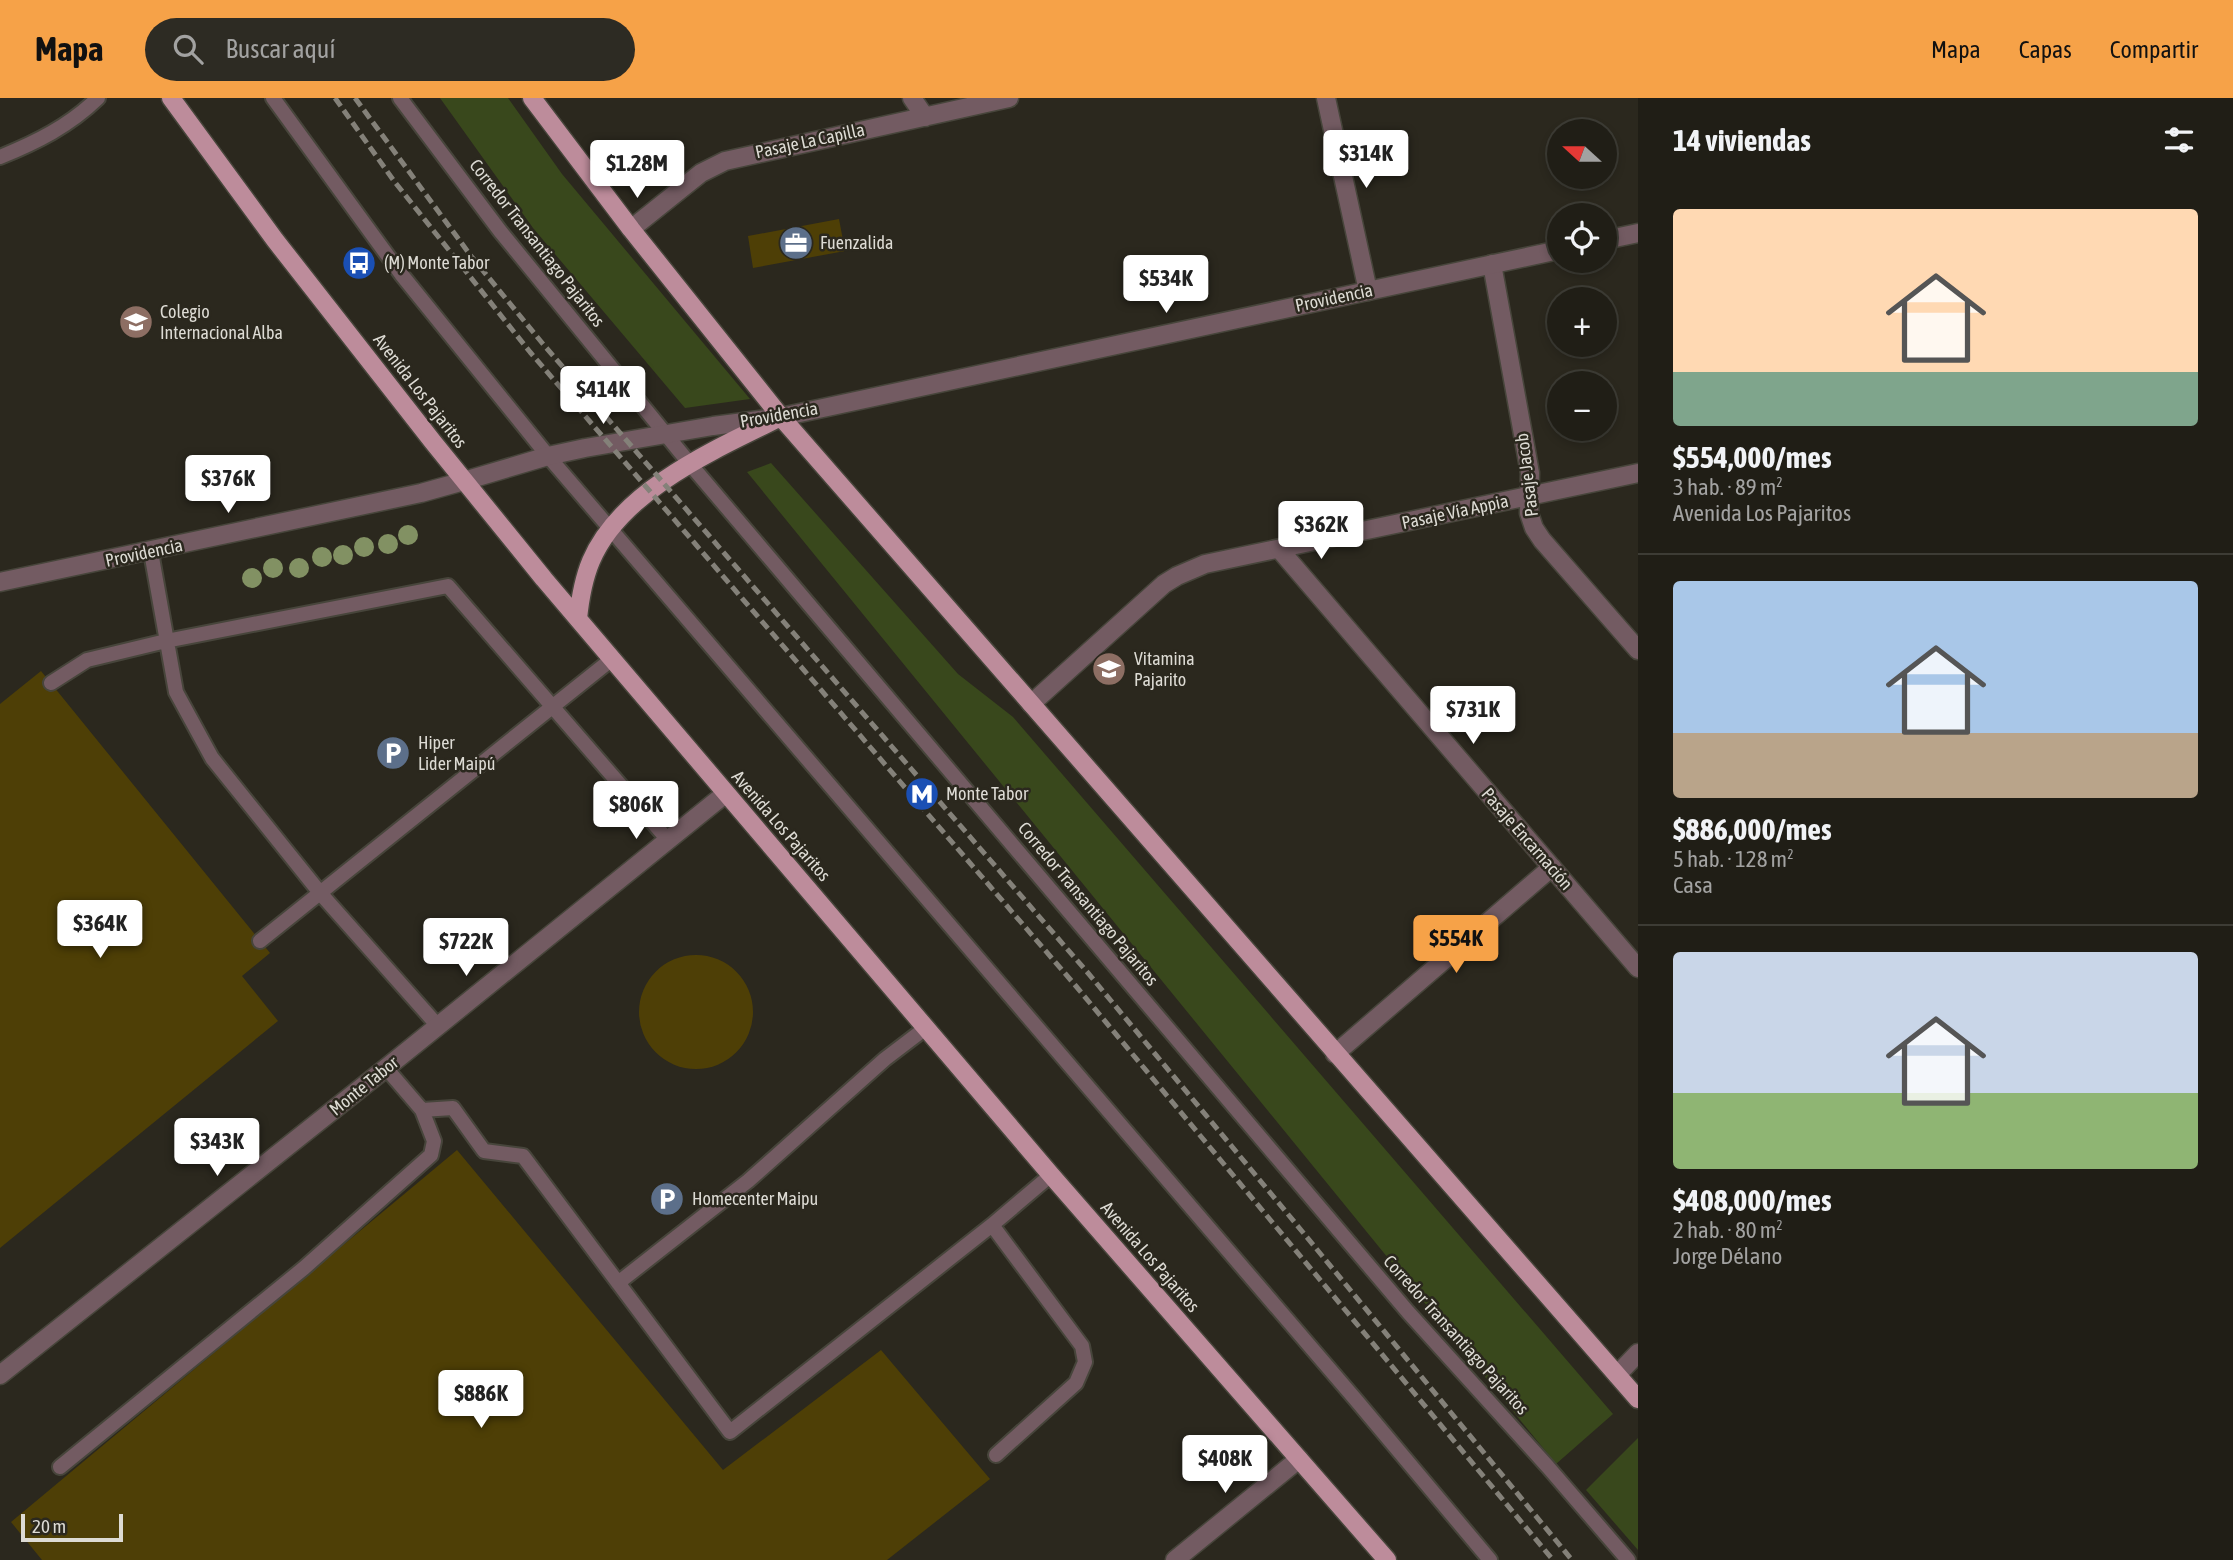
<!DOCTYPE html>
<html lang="es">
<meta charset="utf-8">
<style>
:root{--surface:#201e16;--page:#2d2b23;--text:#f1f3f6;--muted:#a2a2a1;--line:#3d3c35;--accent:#f6a248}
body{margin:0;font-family:"Asap Condensed",sans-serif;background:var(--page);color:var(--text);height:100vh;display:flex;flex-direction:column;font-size:26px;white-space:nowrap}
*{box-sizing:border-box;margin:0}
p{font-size:23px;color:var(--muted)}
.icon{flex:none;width:38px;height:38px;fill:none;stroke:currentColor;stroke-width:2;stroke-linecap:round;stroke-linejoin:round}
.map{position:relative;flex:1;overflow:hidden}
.panel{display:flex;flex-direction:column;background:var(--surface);width:595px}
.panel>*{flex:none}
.needle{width:46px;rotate:291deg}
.tools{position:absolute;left:1547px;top:21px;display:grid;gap:14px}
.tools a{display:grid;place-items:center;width:70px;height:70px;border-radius:50%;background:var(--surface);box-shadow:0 4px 10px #0003,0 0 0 2px var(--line);font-size:35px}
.scale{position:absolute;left:21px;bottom:18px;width:102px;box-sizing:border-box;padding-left:7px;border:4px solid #dddbd4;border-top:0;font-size:19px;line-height:24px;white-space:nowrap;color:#dddbd4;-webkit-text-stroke:5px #2b281e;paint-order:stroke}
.price{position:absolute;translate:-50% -60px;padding:0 16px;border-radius:7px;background:#fff;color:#222;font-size:23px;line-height:46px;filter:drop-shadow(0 2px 4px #0008)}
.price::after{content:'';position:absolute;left:50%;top:42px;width:21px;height:16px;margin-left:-10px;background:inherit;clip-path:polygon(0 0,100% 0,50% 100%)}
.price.on{background:var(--accent);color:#111}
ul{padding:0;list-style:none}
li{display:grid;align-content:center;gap:14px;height:371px;padding:0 35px}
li+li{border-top:2px solid var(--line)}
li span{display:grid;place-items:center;height:217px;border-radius:7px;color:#555}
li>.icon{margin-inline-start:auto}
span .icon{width:126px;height:126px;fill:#fffc;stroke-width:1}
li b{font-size:30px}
h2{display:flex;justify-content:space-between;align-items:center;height:84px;padding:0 35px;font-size:30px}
header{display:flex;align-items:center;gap:42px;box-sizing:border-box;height:98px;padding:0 35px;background:var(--accent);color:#111}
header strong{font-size:33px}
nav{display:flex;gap:38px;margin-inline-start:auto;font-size:24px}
.search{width:490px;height:63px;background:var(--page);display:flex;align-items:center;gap:18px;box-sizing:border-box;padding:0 24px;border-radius:38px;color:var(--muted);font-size:26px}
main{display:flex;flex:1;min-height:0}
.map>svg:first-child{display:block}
.green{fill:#39481c}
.building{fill:#4e3f06}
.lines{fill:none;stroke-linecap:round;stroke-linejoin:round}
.service-casing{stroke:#47453b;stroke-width:18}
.minor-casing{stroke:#47453b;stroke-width:21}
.tertiary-casing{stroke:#47453b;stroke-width:21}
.primary-casing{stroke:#47453b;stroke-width:21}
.service{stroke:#735b62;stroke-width:14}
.minor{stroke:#735b62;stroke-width:18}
.tertiary{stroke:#735b62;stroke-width:18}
.primary{stroke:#bd8c9b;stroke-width:18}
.rail{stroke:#848179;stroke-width:5;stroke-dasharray:10 5;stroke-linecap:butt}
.tree{fill:#829163}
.labels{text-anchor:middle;stroke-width:5;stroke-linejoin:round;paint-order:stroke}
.street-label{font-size:18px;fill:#dddbd4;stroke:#2b281e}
.poi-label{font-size:18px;fill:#dddbd4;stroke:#2b281e;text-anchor:start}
</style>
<header>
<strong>Mapa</strong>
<div class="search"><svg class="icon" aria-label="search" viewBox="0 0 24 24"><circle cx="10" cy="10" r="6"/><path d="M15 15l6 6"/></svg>Buscar aquí</div>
<nav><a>Mapa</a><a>Capas</a><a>Compartir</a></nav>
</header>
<main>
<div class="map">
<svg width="1638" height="1462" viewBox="0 0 1638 1462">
<rect width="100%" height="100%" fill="#2b281e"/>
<path class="green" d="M440 0H508L562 76 750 301 685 310 533 130Z
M771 365 958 576 1013 619 1613 1316 1556 1366 747 374Z
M1638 1340V1452L1586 1392Z"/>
<path class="building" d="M839 121 845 153 753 170 748 138Z
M41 573 270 855 242 878 278 923 0 1150V606Z
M639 914a57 57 0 1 1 114 0a57 57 0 1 1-114 0Z
M457 1052 723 1372 881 1252 990 1381 887 1462H42L11 1424Z"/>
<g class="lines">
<g class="service-casing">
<path id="service" d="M273 0 401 176 548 358 1356 1302 1490 1462
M400 0 500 133 690 366 1408 1214 1548 1369 1628 1462
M0 59C37 44 69 28 98 0
M151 454 176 594 212 660 321 796 438 928
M51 585 87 562 166 543 448 488 668 742
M260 843 612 561
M386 970 422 1012 453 1010 484 1053 523 1058 730 1334 992 1127 1051 1077
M992 1127 1082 1248 1085 1264 1076 1285 996 1357
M618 1185 748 1083 885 961 927 929
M60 1369 304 1170 431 1057 434 1043 422 1012"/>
</g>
<g class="minor-casing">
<path id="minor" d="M912 0 925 19
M1326 0 1368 193
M631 131 701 75 725 63 1009 0
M1492 166 1530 375 1529 415 1534 430 1542 442 1638 552
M1280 452 1638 870
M0 484 421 395 464 383
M1031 606 1164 486 1177 478 1205 466 1638 375
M1335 956 1552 769
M0 1277 386 970 725 696
M1617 1277 1638 1255"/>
</g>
<g class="tertiary-casing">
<path id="tertiary" d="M1605 142 1638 135
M464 383 548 358 585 350 713 328 781 319 1559 152
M1175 1462 1299 1361"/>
</g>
<g class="primary-casing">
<path id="primary" d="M171 0 275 142 433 344 544 481 1051 1077 1387 1462
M532 0 631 131 781 319 1638 1301
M578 521C580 501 583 482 591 463 621 392 716 351 781 319"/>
</g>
<use href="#service" class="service"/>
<use href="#minor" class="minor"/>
<use href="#tertiary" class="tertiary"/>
<use href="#primary" class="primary"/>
<path class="rail" d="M335 0 394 83 530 254 1075 887 1553 1462
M355 0 471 158 543 246 1088 875 1287 1115 1572 1462"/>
</g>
<g class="tree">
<circle cx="408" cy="437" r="10"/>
<circle cx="388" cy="446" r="10"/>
<circle cx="364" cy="449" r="10"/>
<circle cx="343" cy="457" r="10"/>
<circle cx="322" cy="459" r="10"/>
<circle cx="273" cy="470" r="10"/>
<circle cx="299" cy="470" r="10"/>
<circle cx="252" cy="480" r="10"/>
</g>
<defs>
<g id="office-disc" transform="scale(1.75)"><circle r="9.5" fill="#5c6f8a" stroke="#2b281e"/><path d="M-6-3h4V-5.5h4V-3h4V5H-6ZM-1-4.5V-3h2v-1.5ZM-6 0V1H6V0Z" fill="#fff"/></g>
<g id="bus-disc" transform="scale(1.75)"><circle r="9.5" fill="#1a4fb4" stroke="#2b281e"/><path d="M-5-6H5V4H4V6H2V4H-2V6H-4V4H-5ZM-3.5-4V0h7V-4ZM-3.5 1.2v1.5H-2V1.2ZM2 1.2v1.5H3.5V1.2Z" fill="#fff"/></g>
<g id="school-disc" transform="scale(1.75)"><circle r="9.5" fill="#8d6e63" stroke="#2b281e"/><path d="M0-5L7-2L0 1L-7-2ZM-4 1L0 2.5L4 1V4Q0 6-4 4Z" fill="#fff"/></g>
<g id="parking-disc" transform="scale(1.75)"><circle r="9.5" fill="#5c6f8a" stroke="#2b281e"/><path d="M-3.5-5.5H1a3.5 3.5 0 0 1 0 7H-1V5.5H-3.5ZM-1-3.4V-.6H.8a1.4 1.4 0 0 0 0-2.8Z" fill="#fff"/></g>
<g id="metro-disc" transform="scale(1.75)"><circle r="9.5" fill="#1a4fb4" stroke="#2b281e"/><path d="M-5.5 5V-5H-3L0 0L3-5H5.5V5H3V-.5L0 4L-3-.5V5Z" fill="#fff"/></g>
</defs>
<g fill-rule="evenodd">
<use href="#office-disc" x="796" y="145"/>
<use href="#bus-disc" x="359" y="165"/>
<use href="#school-disc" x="136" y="224"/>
<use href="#school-disc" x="1109" y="571"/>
<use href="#parking-disc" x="393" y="655"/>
<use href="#metro-disc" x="922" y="696"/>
<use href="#parking-disc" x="667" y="1101"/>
</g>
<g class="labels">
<g class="street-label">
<text transform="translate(810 43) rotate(-12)" y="6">Pasaje La Capilla</text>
<text transform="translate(537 145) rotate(52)" y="6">Corredor Transantiago Pajaritos</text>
<text transform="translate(1334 200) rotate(-12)" y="6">Providencia</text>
<text transform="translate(420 293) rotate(52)" y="6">Avenida Los Pajaritos</text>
<text transform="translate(779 317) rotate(-10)" y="6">Providencia</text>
<text transform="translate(1527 377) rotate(-97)" y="6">Pasaje Jacob</text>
<text transform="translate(1455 414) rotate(-12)" y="6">Pasaje Vía Appia</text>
<text transform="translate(144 455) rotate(-12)" y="6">Providencia</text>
<text transform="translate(781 728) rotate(49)" y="6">Avenida Los Pajaritos</text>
<text transform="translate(1527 741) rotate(49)" y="6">Pasaje Encarnación</text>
<text transform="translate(1088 806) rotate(50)" y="6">Corredor Transantiago Pajaritos</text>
<text transform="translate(364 988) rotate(-39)" y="6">Monte Tabor</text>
<text transform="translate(1150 1159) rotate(49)" y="6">Avenida Los Pajaritos</text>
<text transform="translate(1456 1237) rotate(48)" y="6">Corredor Transantiago Pajaritos</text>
</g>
<g class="poi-label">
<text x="820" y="151">Fuenzalida</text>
<text x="384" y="171">(M) Monte Tabor</text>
<text x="160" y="220">Colegio<tspan x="160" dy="21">Internacional Alba</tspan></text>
<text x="1134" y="567">Vitamina<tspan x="1134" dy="21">Pajarito</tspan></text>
<text x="418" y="651">Hiper<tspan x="418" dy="21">Lider Maipú</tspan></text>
<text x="946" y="702">Monte Tabor</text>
<text x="692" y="1107">Homecenter Maipu</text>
</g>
</g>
</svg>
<div class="tools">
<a><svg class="needle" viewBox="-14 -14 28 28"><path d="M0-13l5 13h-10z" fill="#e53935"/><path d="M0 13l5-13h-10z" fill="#a2a2a1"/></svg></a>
<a><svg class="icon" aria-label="locate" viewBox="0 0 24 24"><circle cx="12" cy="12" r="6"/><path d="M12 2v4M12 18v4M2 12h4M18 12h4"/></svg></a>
<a>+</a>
<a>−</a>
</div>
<div class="scale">20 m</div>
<b class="price" style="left:1366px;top:92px">$314K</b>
<b class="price" style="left:637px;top:102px">$1.28M</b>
<b class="price" style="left:1166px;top:217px">$534K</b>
<b class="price" style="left:603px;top:328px">$414K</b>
<b class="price" style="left:228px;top:417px">$376K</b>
<b class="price" style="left:1321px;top:463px">$362K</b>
<b class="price" style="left:1473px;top:648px">$731K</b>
<b class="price" style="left:636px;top:743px">$806K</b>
<b class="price" style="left:100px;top:862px">$364K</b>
<b class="price on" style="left:1456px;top:877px">$554K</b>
<b class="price" style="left:466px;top:880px">$722K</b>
<b class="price" style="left:217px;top:1080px">$343K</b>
<b class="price" style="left:481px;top:1332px">$886K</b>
<b class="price" style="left:1225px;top:1397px">$408K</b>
</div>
<section class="panel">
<h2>14 viviendas<svg class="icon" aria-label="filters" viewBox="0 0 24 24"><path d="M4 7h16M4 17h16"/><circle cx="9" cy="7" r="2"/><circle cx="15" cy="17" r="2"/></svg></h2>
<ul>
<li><span style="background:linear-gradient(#ffd9b3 75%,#7fa58c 0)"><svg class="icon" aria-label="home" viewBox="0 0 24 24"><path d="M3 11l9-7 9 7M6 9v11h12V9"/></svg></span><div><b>$554,000/mes</b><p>3 hab. · 89 m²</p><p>Avenida Los Pajaritos</p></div></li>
<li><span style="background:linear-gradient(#a9c7e8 70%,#b9a48a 0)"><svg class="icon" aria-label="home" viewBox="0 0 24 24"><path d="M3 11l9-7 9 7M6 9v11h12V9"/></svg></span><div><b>$886,000/mes</b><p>5 hab. · 128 m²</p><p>Casa</p></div></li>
<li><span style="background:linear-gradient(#c9d6e8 65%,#8fb573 0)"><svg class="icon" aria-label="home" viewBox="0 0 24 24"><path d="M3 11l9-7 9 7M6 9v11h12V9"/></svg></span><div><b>$408,000/mes</b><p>2 hab. · 80 m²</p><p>Jorge Délano</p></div></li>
</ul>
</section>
</main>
